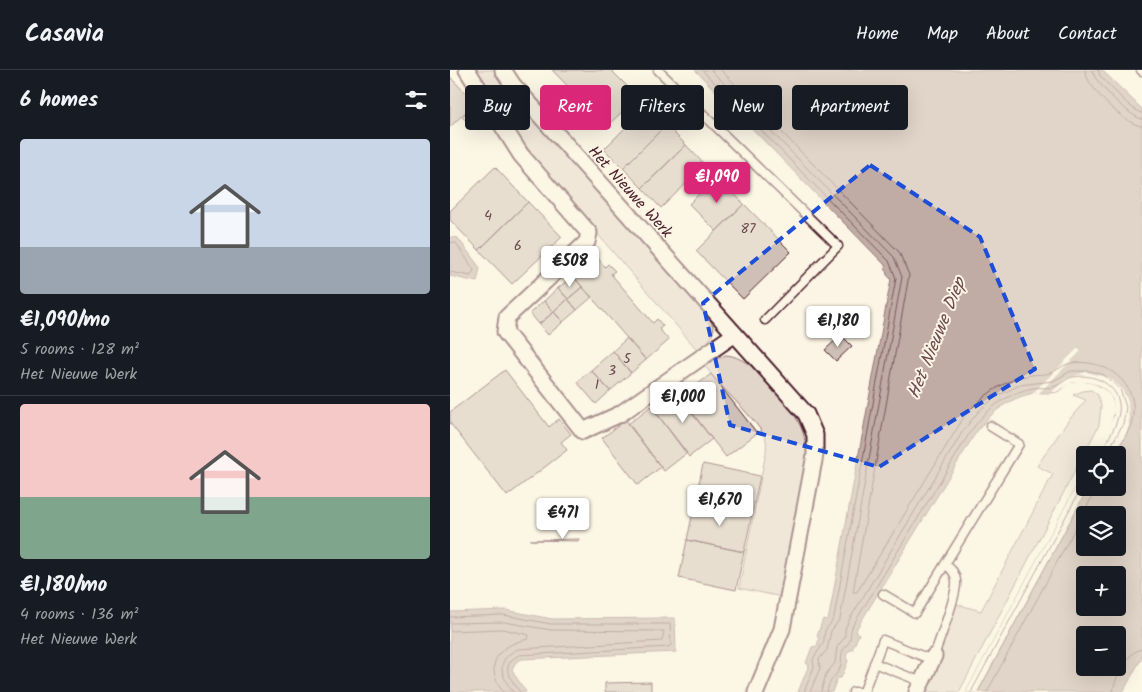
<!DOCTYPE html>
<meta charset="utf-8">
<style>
:root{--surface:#171b24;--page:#242831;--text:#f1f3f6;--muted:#9ea1a6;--line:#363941;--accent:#db2777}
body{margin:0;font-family:Kalam,sans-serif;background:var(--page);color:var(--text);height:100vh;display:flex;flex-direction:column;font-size:19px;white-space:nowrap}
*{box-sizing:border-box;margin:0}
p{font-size:16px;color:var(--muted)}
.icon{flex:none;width:28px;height:28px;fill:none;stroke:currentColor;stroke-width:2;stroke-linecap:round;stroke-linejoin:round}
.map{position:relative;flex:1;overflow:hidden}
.side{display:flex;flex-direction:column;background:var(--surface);width:450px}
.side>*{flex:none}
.banner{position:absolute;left:15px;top:15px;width:475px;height:45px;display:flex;gap:10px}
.tools{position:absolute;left:626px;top:376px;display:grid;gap:10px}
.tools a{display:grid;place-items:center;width:50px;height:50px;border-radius:5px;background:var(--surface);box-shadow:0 5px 20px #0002;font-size:25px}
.price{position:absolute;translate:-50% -42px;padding:0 11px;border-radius:5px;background:#fff;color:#222;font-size:16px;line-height:32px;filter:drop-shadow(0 1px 2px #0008)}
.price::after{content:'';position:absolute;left:50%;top:30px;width:15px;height:11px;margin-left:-8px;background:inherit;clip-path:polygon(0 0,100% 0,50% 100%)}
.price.active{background:var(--accent);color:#fff}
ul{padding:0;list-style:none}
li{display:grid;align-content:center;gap:10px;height:265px;padding:0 20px}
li+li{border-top:1px solid var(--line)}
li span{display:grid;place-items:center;height:155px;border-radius:5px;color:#555}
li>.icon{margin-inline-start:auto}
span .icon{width:90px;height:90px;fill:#fffc;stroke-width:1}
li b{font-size:21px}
h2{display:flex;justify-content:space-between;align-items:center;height:60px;padding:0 20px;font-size:21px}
.chip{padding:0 18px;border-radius:5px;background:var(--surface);box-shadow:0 5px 20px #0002;font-size:18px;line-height:45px}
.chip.active{background:var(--accent);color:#fff}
header{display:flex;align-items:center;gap:30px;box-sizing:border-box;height:70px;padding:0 25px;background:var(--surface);border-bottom:1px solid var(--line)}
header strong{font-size:24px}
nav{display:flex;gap:28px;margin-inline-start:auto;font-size:18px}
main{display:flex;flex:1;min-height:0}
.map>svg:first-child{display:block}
.green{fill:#e2d5ca;stroke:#967a7a}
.water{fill:#c0aca5;stroke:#917474;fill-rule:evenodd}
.pier{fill:#fcf5e5}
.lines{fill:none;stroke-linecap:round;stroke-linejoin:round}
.shore{stroke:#79575c;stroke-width:1}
.building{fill:#cfc0b7;stroke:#4a1f2b}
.lane-casing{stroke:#4a1f2b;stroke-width:11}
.street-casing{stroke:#4a1f2b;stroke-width:19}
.lane{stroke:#fcf5e5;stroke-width:8}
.street{stroke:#fcf5e5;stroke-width:15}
.marked{fill:none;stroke:#1d4ed8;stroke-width:4;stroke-dasharray:10 6;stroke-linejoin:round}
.labels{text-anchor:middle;stroke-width:4;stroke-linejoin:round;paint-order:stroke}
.number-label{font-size:14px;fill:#6b474e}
.street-label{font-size:16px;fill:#4a1f2b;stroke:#fcf5e5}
.water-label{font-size:18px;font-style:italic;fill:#6d4950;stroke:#fcf5e5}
</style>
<header>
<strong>Casavia</strong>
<nav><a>Home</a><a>Map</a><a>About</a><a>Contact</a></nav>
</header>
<main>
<section class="side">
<h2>6 homes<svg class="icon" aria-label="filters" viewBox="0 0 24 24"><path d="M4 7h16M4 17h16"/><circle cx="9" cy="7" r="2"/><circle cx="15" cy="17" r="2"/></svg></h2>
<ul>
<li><span style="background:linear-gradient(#c9d6e8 70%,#9aa5b1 0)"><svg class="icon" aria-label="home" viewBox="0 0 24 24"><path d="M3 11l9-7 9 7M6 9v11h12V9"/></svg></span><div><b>€1,090/mo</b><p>5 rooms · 128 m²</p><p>Het Nieuwe Werk</p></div></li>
<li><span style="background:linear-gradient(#f6c9c9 60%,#7fa58c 0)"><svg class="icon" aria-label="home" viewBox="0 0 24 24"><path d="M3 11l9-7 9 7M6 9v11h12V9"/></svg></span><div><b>€1,180/mo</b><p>4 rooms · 136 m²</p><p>Het Nieuwe Werk</p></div></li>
</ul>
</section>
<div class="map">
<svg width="692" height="622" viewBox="0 0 692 622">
<rect width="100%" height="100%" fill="#fcf5e5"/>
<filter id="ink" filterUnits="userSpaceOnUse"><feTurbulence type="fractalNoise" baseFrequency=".02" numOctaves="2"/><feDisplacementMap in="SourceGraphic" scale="10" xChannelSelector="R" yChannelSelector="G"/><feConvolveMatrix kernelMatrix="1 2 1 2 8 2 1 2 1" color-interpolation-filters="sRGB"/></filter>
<g filter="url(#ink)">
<path class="green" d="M22 0H48L94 61 259 247 264 258C262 268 256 275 249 282 171 190 88 101 22 0Z
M276 285C303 286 343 336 352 360 356 370 356 380 356 391L332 527 289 518 316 382C316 378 317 374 316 370 310 351 267 316 254 294Z
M633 321 641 320 648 325 651 336 649 355 509 622H474L485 598 506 534 531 541 603 404 587 396 618 351 636 330 623 325Z"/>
<path class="water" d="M245 0H652L692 39V587L673 622H516L635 400V418H668V385H643C650 373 659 360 663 348 671 323 645 308 623 312 616 313 613 320 607 322 600 324 591 322 584 323 557 328 538 345 523 367L407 558 406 562 409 564 402 580 398 581 396 587 398 591 391 608H387L382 622H348L359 595 356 593 362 577 367 576 369 569 367 566 373 549 377 550 379 546 441 209 437 205 435 195ZM635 445H668V478H635ZM635 505H668V538H635ZM635 565H668V598H635Z
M0 167 8 168 30 198 27 212 0 206Z
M55 540 102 549 225 548 226 582 72 589 66 592 62 599 64 604 76 622H0V542Z"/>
<path class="pier" d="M628 278 631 281 589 323 582 324Z
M636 302 660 308 672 319 678 331 679 356 674 368 661 385H643L664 346 663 330 657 321 649 315 637 312H623L606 322H602L615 309Z
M635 400V418H638L527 622H516Z"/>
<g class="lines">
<path class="shore" d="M252 0 439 191 446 208 384 547C378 561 374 554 374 572L363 589 364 597 354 622
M261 0 444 187 452 207 390 549 381 561 377 580 369 589 370 598 360 622
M271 0 449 182 459 205 403 522H407L514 347C532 326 553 310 581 305 587 304 594 305 600 303 607 301 612 295 621 293 655 288 691 313 682 351 679 363 670 374 664 385
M635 0C635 16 676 56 692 56
M642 0C643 11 681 48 692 49
M648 0 650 6C659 14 681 41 692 43
M0 172 6 173 24 200 21 206 0 202
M0 547 54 545 101 554H220L221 575 219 577 69 585C49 596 60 608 70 622
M0 553 54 552 101 560 214 561 212 571 68 579C45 590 50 604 63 622
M0 561 53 559 79 565 78 569C48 575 33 594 53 622
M371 622 376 604 385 593 387 577 395 567V559L398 552 513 361 528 342 545 327 570 315 603 311 621 301H641L654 305 670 319 676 337 673 354 656 385
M377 622C379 610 384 608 389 600 393 593 390 587 393 580 406 565 397 568 403 555L519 364C534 341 555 324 583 318 590 317 599 319 606 316 612 314 616 308 623 307 647 302 676 319 668 347 665 360 655 373 649 385
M521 622 635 411
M528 622 638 418
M537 622 647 418
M663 622C664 609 678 580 692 579"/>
</g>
<path class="building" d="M102 0H161L188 27 157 56Z
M0 7 25 33 0 57Z
M197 36 216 55 173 98 154 79Z
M20 39 25 45 18 52 12 47Z
M216 55 236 75 192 118 173 98Z
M236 75 255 95 211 138 192 118Z
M45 97 78 132 29 180 0 150V141Z
M267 106 294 134 266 161 239 134Z
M78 132 112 167 62 214 29 180Z
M294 134 341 182 293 229 246 181Z
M146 186 155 197 158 194 165 201 161 204 203 253 207 249 213 256 209 259 219 270 196 290 123 206Z
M123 206 132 217 118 229 108 218Z
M132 217 142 227 127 240 118 229Z
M108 218 118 229 104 242 94 231Z
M118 229 127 240 113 252 104 242Z
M94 231 104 242 89 254 80 243Z
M104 242 113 252 98 265 89 254Z
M391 265 402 276 386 291 375 280Z
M177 268 196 290 181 303 163 281Z
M163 281 181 303 160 321 141 300Z
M55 300 99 357 109 349 121 364 111 372 117 380 57 426 0 353V342Z
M141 300 160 321 146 334 127 312Z
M261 304 307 363 276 387 230 328Z
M227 322 262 369 239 387 204 340Z
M201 336 237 383 214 401 178 354Z
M176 350 211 397 188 415 152 368Z
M253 394 310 406 302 444 245 432Z
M245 432 302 444 294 482 237 470Z
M129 469V471L80 470Z
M237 470 294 482 286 520 229 508Z
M201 612V622H155V613Z"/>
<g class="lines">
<g class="lane-casing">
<path id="lane" d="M208 0 388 176 315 250
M691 0 692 1
M433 524 465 543 569 374 540 356
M484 586C489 570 508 524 506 510 505 503 501 498 495 495
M424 593 472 612
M414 621 433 570 482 590
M403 622H415"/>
</g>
<g class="street-casing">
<path id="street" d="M17 0 71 85 139 163 137 172 57 247 55 262 133 361 170 344 285 264
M53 0 63 15 356 344 365 365V385L332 559 306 622
M467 622 484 586"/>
</g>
<use href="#lane" class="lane"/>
<use href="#street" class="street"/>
</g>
</g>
<path d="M0 0H692V622H0ZM420 95 530 167 585 299 429 397 280 355 253 233Z" fill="#fcf5e5" fill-opacity=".55" fill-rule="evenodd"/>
<path class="marked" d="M420 95 530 167 585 299 429 397 280 355 253 233Z"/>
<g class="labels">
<g class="number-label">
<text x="38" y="150">4</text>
<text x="298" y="163">87</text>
<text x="68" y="180">6</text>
<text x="177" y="293">5</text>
<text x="162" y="305">3</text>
<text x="147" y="319">1</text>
</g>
<g class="street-label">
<text transform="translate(181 121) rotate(48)" y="6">Het Nieuwe Werk</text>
</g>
<g class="water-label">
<text transform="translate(486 268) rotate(-68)" y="6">Het Nieuwe Diep</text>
</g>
</g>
</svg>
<div class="tools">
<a><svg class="icon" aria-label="locate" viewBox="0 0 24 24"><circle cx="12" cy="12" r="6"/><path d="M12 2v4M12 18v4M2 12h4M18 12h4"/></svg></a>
<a><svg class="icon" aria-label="layers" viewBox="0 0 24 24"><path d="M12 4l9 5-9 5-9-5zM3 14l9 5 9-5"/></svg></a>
<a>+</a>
<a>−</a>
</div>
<b class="price active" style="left:267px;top:134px">€1,090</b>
<b class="price" style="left:120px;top:218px">€508</b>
<b class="price" style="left:388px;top:278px">€1,180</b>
<b class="price" style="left:233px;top:354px">€1,000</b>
<b class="price" style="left:270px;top:457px">€1,670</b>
<b class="price" style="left:113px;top:470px">€471</b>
<div class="banner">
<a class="chip">Buy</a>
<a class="chip active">Rent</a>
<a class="chip">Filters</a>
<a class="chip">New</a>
<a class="chip">Apartment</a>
</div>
</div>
</main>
